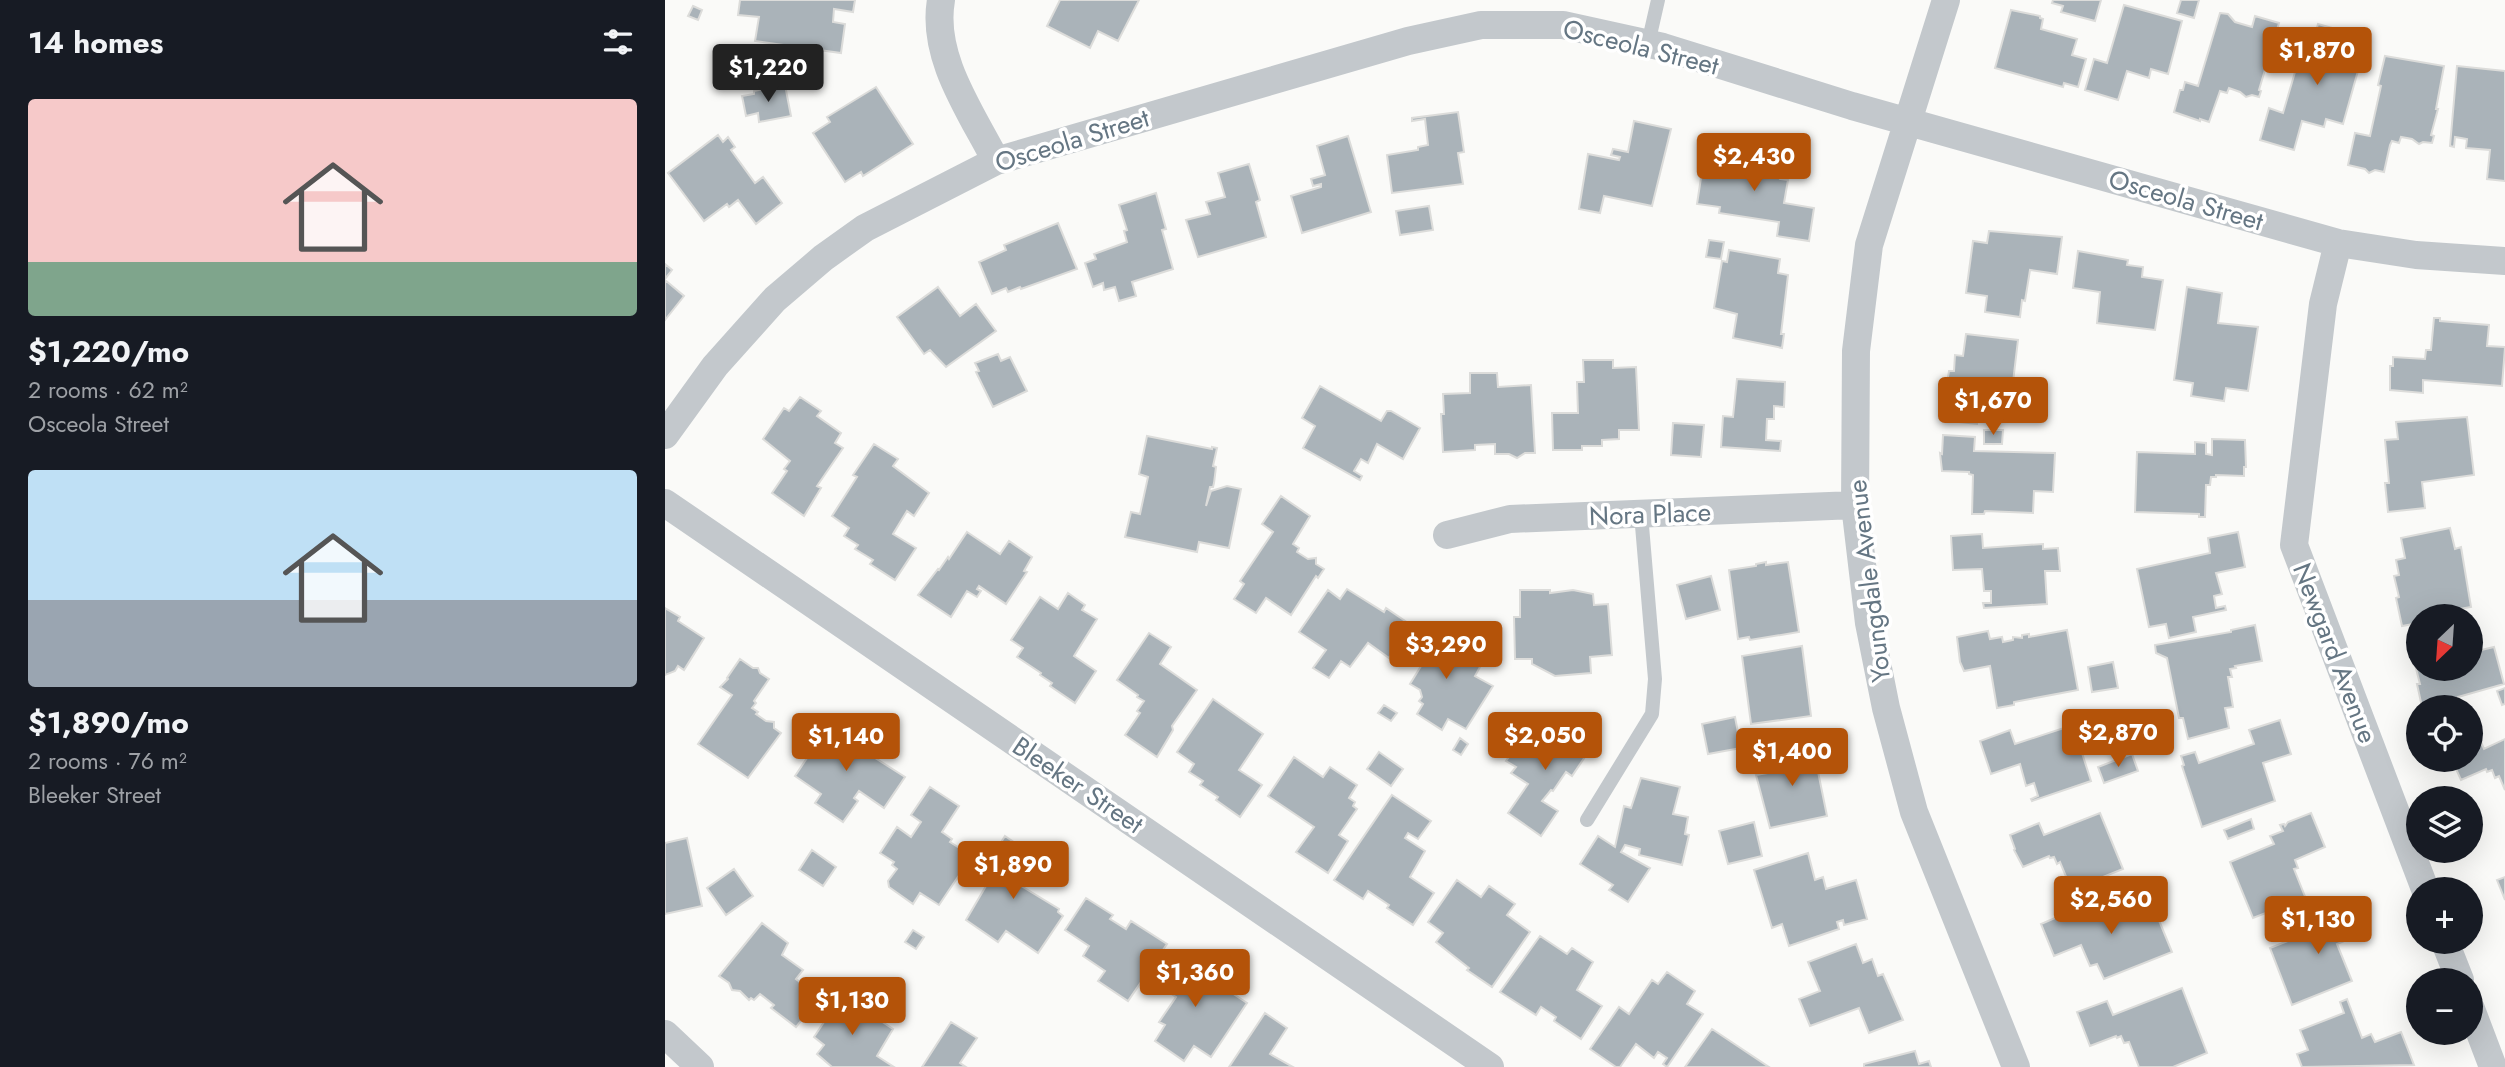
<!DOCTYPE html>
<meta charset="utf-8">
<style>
:root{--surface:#171b24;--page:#242831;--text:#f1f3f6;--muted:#9ea1a6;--accent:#b45309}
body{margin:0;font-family:Jost,sans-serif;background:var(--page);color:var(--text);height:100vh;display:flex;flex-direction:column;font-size:26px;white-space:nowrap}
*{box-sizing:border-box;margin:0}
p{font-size:23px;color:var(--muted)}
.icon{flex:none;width:38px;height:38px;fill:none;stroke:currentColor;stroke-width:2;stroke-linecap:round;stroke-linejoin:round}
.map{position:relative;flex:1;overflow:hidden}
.drawer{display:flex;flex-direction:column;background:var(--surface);width:665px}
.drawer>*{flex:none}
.needle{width:46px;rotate:205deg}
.tools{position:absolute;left:1741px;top:604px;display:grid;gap:14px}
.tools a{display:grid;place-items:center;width:77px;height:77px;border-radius:50%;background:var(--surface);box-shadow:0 7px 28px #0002;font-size:35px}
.price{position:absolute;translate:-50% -60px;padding:0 16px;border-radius:7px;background:var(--accent);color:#fff;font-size:23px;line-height:46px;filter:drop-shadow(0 2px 4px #0008)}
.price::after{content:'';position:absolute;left:50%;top:42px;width:21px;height:16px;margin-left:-10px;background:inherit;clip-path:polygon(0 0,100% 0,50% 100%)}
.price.on{background:#222;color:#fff}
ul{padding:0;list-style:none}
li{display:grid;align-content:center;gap:14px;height:371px;padding:0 28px}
li span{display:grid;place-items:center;height:217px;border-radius:7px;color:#555}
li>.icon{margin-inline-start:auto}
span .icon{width:126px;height:126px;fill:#fffc;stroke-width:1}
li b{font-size:30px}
h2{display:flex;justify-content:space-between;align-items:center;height:84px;padding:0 28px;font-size:30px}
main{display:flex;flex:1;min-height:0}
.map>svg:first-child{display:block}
.building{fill:#aab3b9;stroke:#dcdcda;stroke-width:2}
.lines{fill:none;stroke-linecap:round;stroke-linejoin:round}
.service{stroke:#c3c8cc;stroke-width:14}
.minor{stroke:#c3c8cc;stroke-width:28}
.labels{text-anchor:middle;stroke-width:7;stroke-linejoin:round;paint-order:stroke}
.street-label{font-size:26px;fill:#657683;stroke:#fff}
</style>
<main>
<section class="drawer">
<h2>14 homes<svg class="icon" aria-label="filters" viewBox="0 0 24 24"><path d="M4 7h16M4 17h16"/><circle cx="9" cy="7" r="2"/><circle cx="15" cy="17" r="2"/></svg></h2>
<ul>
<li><span style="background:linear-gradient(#f6c9c9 75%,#7fa58c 0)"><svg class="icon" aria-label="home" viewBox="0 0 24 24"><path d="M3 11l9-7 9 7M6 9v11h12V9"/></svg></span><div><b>$1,220/mo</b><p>2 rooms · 62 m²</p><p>Osceola Street</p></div></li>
<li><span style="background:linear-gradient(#bfe0f5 60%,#9aa5b1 0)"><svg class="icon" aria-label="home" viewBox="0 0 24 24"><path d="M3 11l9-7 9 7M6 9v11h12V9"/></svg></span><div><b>$1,890/mo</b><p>2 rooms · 76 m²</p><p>Bleeker Street</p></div></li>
</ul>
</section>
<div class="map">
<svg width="1840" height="1067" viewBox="0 0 1840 1067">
<rect width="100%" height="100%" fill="#fafaf8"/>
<path class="building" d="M75 0H190L188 12 169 9 168 22 180 24 176 53 90 41 94 17 73 15Z
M395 0H474L453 41 433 31 425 48 382 26Z
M1388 0H1436L1430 21 1396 12 1398 6 1387 3Z
M1516 0H1534L1529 18 1512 13Z
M1459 5 1517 21 1503 74 1486 69 1484 78 1462 71 1453 100 1420 90 1429 59 1442 63Z
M28 6 37 10 33 20 23 16Z
M1346 10 1375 16V18L1378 19 1376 29 1412 39 1407 55 1421 59 1413 87 1399 83 1398 87 1330 68Z
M1555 13 1563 14 1570 22 1587 27 1590 16 1614 23 1594 90 1596 91 1594 97 1587 95 1581 97 1575 92 1564 88 1562 93 1555 91 1544 122 1535 119V121L1509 112 1515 90H1518L1520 82 1533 86Z
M1653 24 1674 30 1670 43 1673 44 1675 39 1682 41 1683 36 1694 40 1693 44 1700 46 1678 124 1661 119 1659 127 1637 121 1629 150 1595 140 1604 108 1618 113 1635 55 1638 56 1644 36 1649 38Z
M1720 56 1779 66 1771 109H1773L1766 135 1769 136 1767 143 1758 142 1754 144 1747 139 1736 137 1734 143 1727 141 1725 145 1719 172 1710 170 1704 173 1700 169 1683 165 1690 133 1705 136 1716 86 1713 85Z
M1792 66 1840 71V181L1822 179 1825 150 1801 148 1802 139 1790 137 1789 147 1785 146Z
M120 85 126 116 94 122 93 113 81 116 77 96 89 94V91Z
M211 87 248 144 198 176 196 172 180 182 148 133 165 122 162 117Z
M793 112 799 152 793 153 798 184 727 193 722 155 753 150V147L763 145 760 119 747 121V118Z
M969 121 1006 129 987 206 939 196 935 213 914 209 923 154 954 160 955 157 946 155 948 149 963 152Z
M53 135 58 142 63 137 70 147 66 150 90 183 98 177 117 203 91 224 73 200 64 207 62 204 39 221 3 173Z
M683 136 706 212 637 233 626 196 656 187V184L648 186 646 179 660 175 652 146Z
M1063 153 1126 163 1125 167 1117 166 1115 179 1123 180 1119 203 1149 208 1144 241 1112 236 1114 222 1054 213 1055 207 1032 204 1039 158 1062 162Z
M584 164 595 200 591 202 601 237 533 257 521 220 545 214 541 202 560 197 553 173Z
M491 193 501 229 497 230 508 269 467 282 471 296 454 301 450 287 439 290 438 283 428 287 420 263 431 259 429 254 462 242 459 231 462 230 454 205Z
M764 206 768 230 735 235 731 211Z
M393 223 412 269 356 289 355 287 343 292 341 288 327 294 314 262 341 250 339 245Z
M1324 231 1397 237 1392 274 1365 270 1360 301 1357 300 1355 317 1320 312 1322 296 1301 293 1308 241 1322 243Z
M1044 240 1059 242 1056 259 1041 257Z
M1064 250 1115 259 1113 273 1123 275 1116 334H1119L1117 348 1068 338 1072 314 1049 308 1057 261 1062 262Z
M1413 251 1463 260 1462 265 1478 267 1477 277 1498 280 1490 330 1432 323 1435 292 1408 288Z
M0 264 7 270 0 279Z
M0 280 19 296 0 320Z
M273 287 295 316 311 304 331 331 281 367 265 350 259 354 232 317Z
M1522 287 1557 293 1553 323 1593 327 1583 391 1561 388 1559 401 1526 396 1528 383 1509 380Z
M1769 318H1775V321L1824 325 1822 346 1840 347 1837 386 1758 380V393L1725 390V366H1728V357L1760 359 1761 350H1766Z
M1301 334 1353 340 1346 399 1315 396 1312 424 1276 420 1284 371H1289L1290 355 1298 356Z
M333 354 336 361 345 357 362 391 328 407 311 372 314 371 310 363Z
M918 360H948V368L971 367 974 430H954V439L937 440V446H917V450H888L887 413H913L912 382H919Z
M805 373H832L833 387 866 385 870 453H860L852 458 844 454H830V444L810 445V450L778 452 776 414H779L778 394 805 393Z
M1072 379 1120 382 1119 407 1109 406V419H1102L1101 440 1116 441 1115 451 1056 447 1058 416 1068 417Z
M655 386 716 421 722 411H726L755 428 738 459 712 444 703 463 696 459 689 471 697 476 695 480 638 448 650 426 637 418Z
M135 397 156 411 152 416 176 433 170 443 178 448 152 486 156 488 139 516 107 493 122 471 119 469 125 461 98 439 119 408 124 411Z
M1802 417 1809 475 1757 482 1760 508 1723 512 1720 483H1724L1720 440 1733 439 1731 422Z
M1008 423 1039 425 1036 457 1006 455Z
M1319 430H1338L1337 444H1319Z
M1278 435 1310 437 1309 451 1390 453 1388 492 1369 491 1368 513 1320 511 1319 514H1307L1308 475 1304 474V472L1277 471 1275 453 1277 454Z
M482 436 547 449V447L552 448 548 466 551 467 549 483 548 487H545L541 506 546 491 562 486 576 489 564 548 534 542 532 552 460 537 466 512 475 514 483 477 474 474Z
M1547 439 1580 440 1581 467H1579V476L1551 475V477H1546L1545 485H1541L1540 517H1534V514L1470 512 1472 452 1530 454V442L1541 443V454L1547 455Z
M209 444 233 459 228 466 264 493 249 516 242 511 228 534 251 548 230 580 205 564 208 560 190 549 193 545 179 536 184 528 167 516 192 477 188 475Z
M616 496 645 516 628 544 634 548 632 552 643 559 651 558V564L659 569 653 578 651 576 626 615 601 598 591 613 569 599 579 584 575 581 608 532 597 524Z
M1785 528 1790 549 1796 547 1806 607 1771 613 1772 616H1754V623L1737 626 1731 598 1734 597 1729 576 1734 575 1731 560 1740 558 1736 538Z
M302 532 335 554 344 541 367 557 359 571 362 572 341 604 314 586 312 589 316 591 312 597 302 591 286 617 253 595 273 569 274 570 283 557 284 559Z
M1573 532 1580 567 1551 573 1557 594 1549 596 1551 608 1560 606 1561 610 1528 617 1531 632 1504 638 1501 624 1484 627 1472 569 1545 553 1543 538Z
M1317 534 1318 548 1378 544V549L1393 548 1395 571H1380L1382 604 1319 608 1318 603H1326V591H1319L1317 569 1288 570 1286 536Z
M1101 562V565L1123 562 1134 632 1085 640 1084 637 1073 639 1064 570 1091 566V564Z
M1046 576 1055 610 1021 619 1012 585Z
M682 589 719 612 721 608 746 625 724 658 703 643 685 667 676 661 664 678 648 668 661 650 634 632 663 590 675 599Z
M855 590H885V593L908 590 928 594 929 605 943 604 947 655 925 657 926 673 890 676 867 664V659H850L849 617H855Z
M403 593 420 605 417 610 432 619 409 656 431 671 410 703 385 686 387 683 375 675 376 673 352 657 358 648 346 640 375 597 393 609Z
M0 608 15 617 13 621 39 638 19 670 13 666 10 671 0 675Z
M1590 625 1597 661 1570 666 1571 668 1565 669 1567 677H1563L1568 707 1560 708 1564 728 1523 739 1518 718H1514L1502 658 1491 653 1490 645 1566 632V630Z
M762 626 787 641 785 644 803 655 801 659 815 667 810 676 828 686 801 729 783 719 777 730 752 714 758 704 754 701 757 697 755 690 745 684 756 666 742 658Z
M1402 630 1413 690 1349 702V705L1332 708 1325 666 1299 671 1295 662 1292 637 1323 631 1325 639 1337 637 1338 642 1348 640V637L1357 638V635L1364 634V637Z
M1806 630 1812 651 1829 647 1839 684 1793 697 1796 707H1757L1752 684H1755L1745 645 1754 643V668H1806Z
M484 633 506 647 495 664 532 690 507 726 508 730 492 757 460 735 475 713 472 711 479 701 472 697 473 695 452 680Z
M1137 646 1146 716 1086 724 1077 656Z
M75 659 88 668H93L95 673 104 679 89 701 91 703 87 708 93 712 91 714 101 721 109 722V728L116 733 83 778 33 744 67 695 55 687 63 679 62 678Z
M1448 662 1453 688 1427 692 1423 667Z
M1840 688V704L1837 705 1832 691Z
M548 699 598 734 574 770 597 785 575 817 551 800 553 797 535 785 538 781 524 772 529 764 512 752Z
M719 705 732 713 726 721 713 713Z
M884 717 928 745 907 776 901 772 888 791 886 790 877 801 893 811 876 836 843 813 863 784 846 773 851 767 841 761 852 746 860 752Z
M1070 717 1076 748 1043 754 1037 724Z
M168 719 198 739 193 747 240 777 219 808 194 791 189 798 193 801 178 822 150 803 156 794 130 776Z
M1615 720 1626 754 1598 763 1610 801 1537 827 1517 766 1519 765 1516 756 1530 752 1534 763 1589 744 1584 730Z
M1408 725 1426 781 1367 801 1366 799 1373 796 1369 783 1361 786 1355 764 1326 774 1315 741 1345 730 1350 744Z
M1813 735 1819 749 1840 739V790L1834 776 1830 778 1827 770 1822 772 1821 769 1796 780 1787 760H1806V738Z
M795 738 803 744 796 755 788 750Z
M1148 747 1162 816 1105 828 1091 775 1103 773 1099 757Z
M714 752 738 769 726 786 702 769Z
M1467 754 1473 771 1439 783 1433 767Z
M629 757 658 777 665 767 692 785 684 798 690 802 688 806 692 809 674 835 683 841 663 873 631 852 649 827 603 796Z
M976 778 1015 787 1008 814 1023 817 1020 834 1024 835 1017 865 974 855 975 849 960 845 956 852 985 868 963 902 944 890 948 885 915 864 933 836 950 847 959 806 966 808Z
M265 787 294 806 277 832 287 839 285 842 307 856 274 905 255 893 248 904 224 887 223 881 232 869 227 865 229 862 215 853 232 827 246 837 256 822 246 815Z
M727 795 766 821 753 839 743 833 740 838 760 851 745 877 769 893 748 925 722 908 724 905 703 891 698 899 669 880Z
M1435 813 1458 869 1413 887 1414 889 1407 891 1395 862 1392 864 1389 857 1385 858 1384 856 1358 867 1349 850 1350 849 1345 835 1374 823 1379 835Z
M1646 813 1660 847 1630 860 1633 868 1629 869 1641 899 1634 902V900L1588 918 1565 862 1609 844 1605 836 1618 831 1615 825 1619 824 1620 826 1623 822Z
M1586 819 1589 829 1563 839 1559 830Z
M1089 822 1097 856 1063 864 1054 831Z
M340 836 372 858 353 884 394 909 393 912 398 916 373 953 341 931 333 942 301 920 328 874 320 868Z
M22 838 37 906 0 914V843Z
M147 850 171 867 158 886 134 870Z
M1143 853 1150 880 1158 877 1161 889 1191 880 1202 919 1179 925 1178 920 1172 922 1174 929 1124 946 1117 924 1107 928 1089 870Z
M69 869 88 896 61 915 42 888Z
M1840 877V900L1832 880Z
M792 880 816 897 824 886 850 904 842 915 865 932 827 987 802 970 804 968 771 942 778 933 763 922Z
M1484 896 1507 952 1439 979 1432 964 1425 966 1416 945 1389 956 1376 924 1406 911 1407 913 1426 906 1431 917Z
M421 898 448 915 445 919 461 929 466 921 502 944 463 1001 433 981 440 971 418 956 424 946 400 930Z
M1685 900 1698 933 1672 944 1687 981 1627 1005 1605 948 1661 926 1655 912Z
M97 923 123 943 117 955 138 970 131 979 155 997 131 1027 106 1008 109 1005 95 994 89 1000 86 998 84 1000 75 991 67 990 64 983 54 976Z
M248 930 259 937 251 949 240 942Z
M875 936 902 954 907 948 928 962 912 990 937 1006 916 1039 889 1021 891 1017 876 1007 871 1015 835 992Z
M1191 944 1198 963 1207 959 1213 976 1218 974 1238 1020 1204 1033 1194 1008 1145 1026 1134 999 1155 991 1143 962Z
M510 950 533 965 531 969 582 1003 546 1057 529 1046 519 1061 490 1041 500 1025 494 1022 511 997 488 982Z
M1002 972 1030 991 1022 1004 1038 1014 1002 1067 998 1064 1002 1058 993 1052 989 1058 971 1044 955 1067H951L925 1049 954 1007 964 1014 987 980 993 984Z
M1517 988 1542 1053 1508 1067H1474L1464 1042 1459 1043 1456 1036 1452 1038 1451 1036 1425 1046 1412 1012 1442 1001 1448 1015Z
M177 995 228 1029 212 1056 229 1067H167L152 1054 159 1045 149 1037Z
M1682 999 1697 1038 1706 1034 1710 1042 1736 1032 1749 1065 1637 1067 1632 1054 1643 1050 1635 1030 1679 1013 1675 1002Z
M600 1013 622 1028 605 1054 628 1067H564Z
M286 1022 312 1038 295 1063 301 1067H257Z
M1047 1029 1104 1067H1020Z
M1250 1051 1254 1064 1264 1061 1266 1067H1199V1064Z"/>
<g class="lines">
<path class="service" d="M983 44 993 0
M922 820 987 714 990 679 976 514"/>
<path class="minor" d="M276 0C266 57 306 112 331 161
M1281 0 1204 245 1191 351 1190 505 1204 623 1221 708 1249 812 1351 1067
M1673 243 1658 304 1629 545 1760 889
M0 435 50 366 110 299 158 258 200 228 331 161 743 41 816 25H898L998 47 1187 106 1673 243 1751 255 1840 261
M0 503 825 1067
M782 535 845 519 1190 505
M1780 942 1795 980
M1806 1009 1828 1067
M0 1034 35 1067"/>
</g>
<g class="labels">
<g class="street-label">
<text transform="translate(976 47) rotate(14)" y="9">Osceola Street</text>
<text transform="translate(407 140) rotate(-17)" y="9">Osceola Street</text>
<text transform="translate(1521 200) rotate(16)" y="9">Osceola Street</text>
<text transform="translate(985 514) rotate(-2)" y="9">Nora Place</text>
<text transform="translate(1204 581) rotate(-97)" y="9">Youngdale Avenue</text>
<text transform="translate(1670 653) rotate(69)" y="9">Newgard Avenue</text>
<text transform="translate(413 785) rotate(34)" y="9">Bleeker Street</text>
</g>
</g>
</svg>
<div class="tools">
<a><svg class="needle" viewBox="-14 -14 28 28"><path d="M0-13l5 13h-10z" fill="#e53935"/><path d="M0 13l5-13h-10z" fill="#9ea1a6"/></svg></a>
<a><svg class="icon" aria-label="locate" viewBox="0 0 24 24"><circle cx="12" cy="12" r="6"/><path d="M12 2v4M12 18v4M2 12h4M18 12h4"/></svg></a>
<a><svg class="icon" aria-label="layers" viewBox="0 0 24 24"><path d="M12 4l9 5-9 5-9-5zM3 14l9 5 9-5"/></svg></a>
<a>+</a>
<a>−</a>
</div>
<b class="price" style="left:1652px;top:87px">$1,870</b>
<b class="price on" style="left:103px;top:104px">$1,220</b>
<b class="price" style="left:1089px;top:193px">$2,430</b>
<b class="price" style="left:1328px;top:437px">$1,670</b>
<b class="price" style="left:781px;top:681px">$3,290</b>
<b class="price" style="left:1453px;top:769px">$2,870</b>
<b class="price" style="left:880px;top:772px">$2,050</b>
<b class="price" style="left:181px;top:773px">$1,140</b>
<b class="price" style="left:1127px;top:788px">$1,400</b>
<b class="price" style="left:348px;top:901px">$1,890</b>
<b class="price" style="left:1446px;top:936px">$2,560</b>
<b class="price" style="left:1653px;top:956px">$1,130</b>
<b class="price" style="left:530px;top:1009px">$1,360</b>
<b class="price" style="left:187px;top:1037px">$1,130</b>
</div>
</main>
